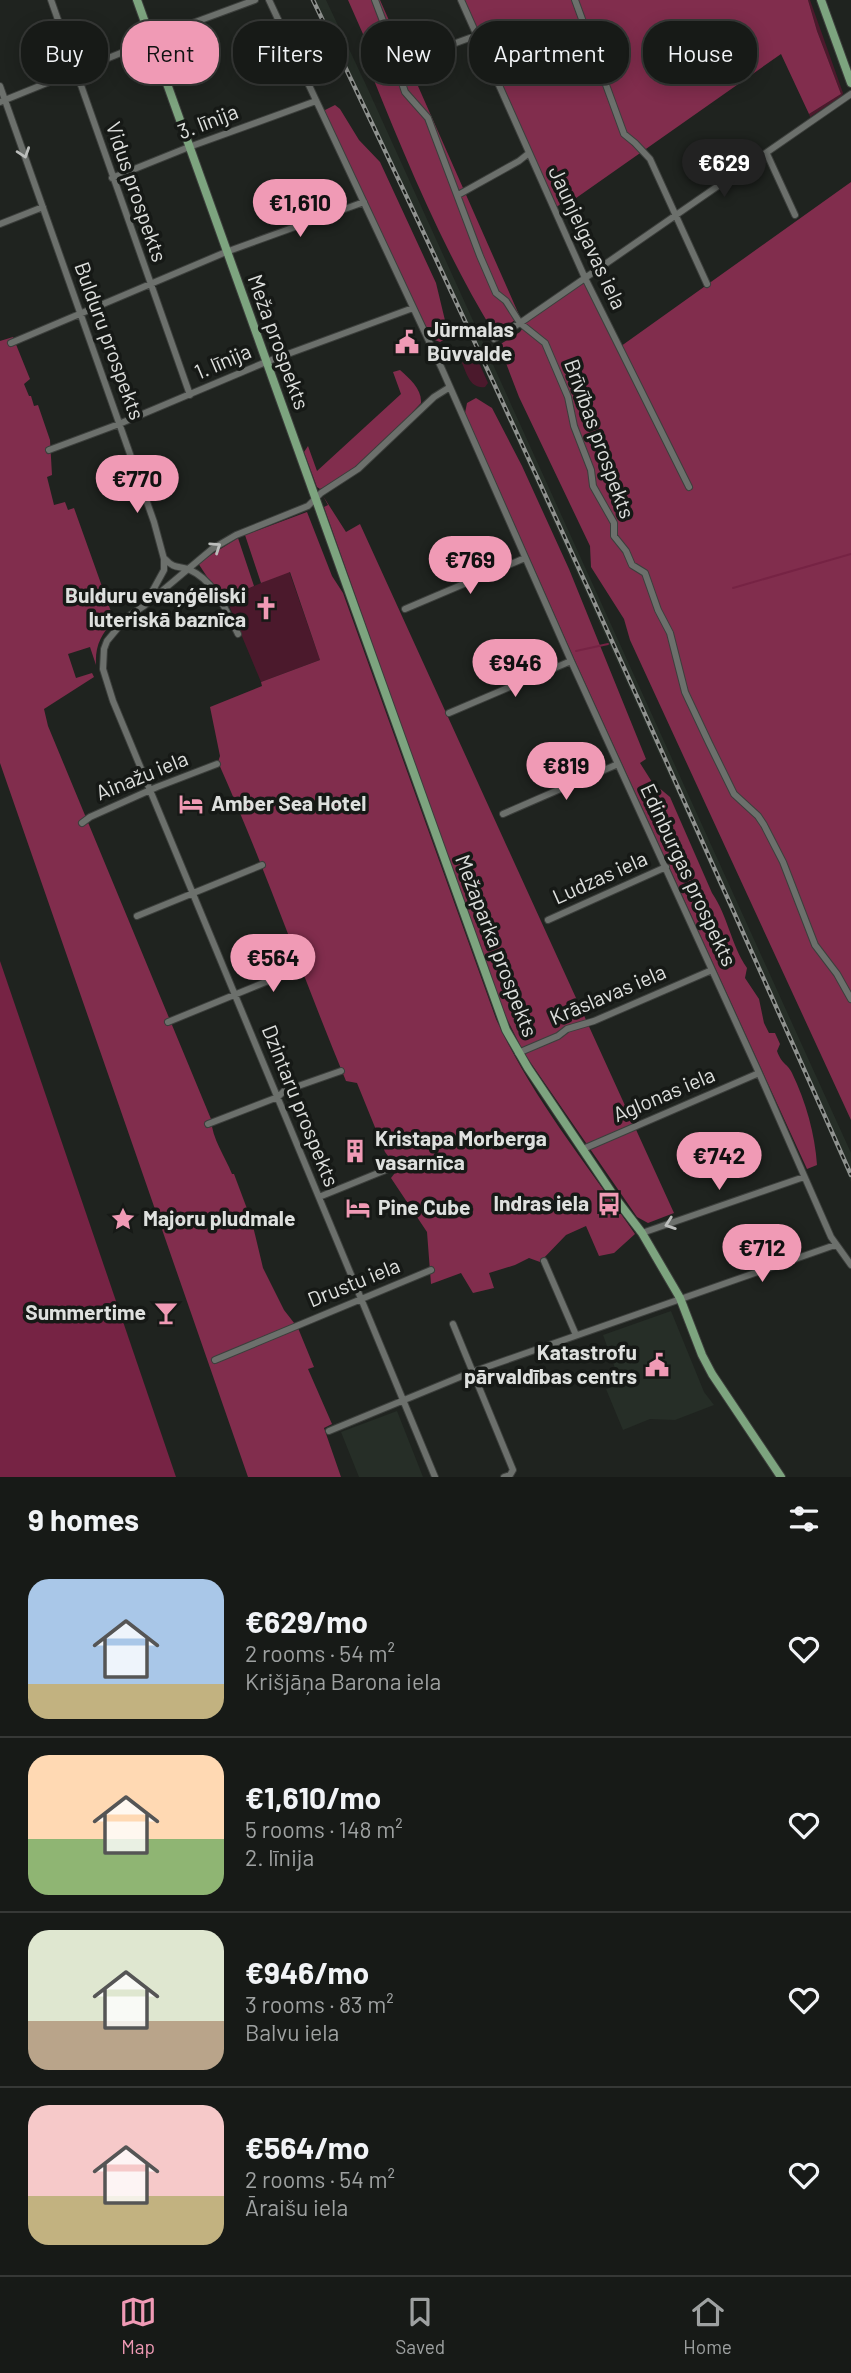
<!DOCTYPE html>
<meta charset="utf-8">
<style>
:root{--surface:#171a17;--page:#242724;--text:#f1f3f6;--muted:#9ea1a1;--line:#363836;--accent:#f09ab5}
body{margin:0;font-family:Barlow,sans-serif;background:var(--page);color:var(--text);height:100vh;display:flex;flex-direction:column;font-size:26px;white-space:nowrap}
*{box-sizing:border-box;margin:0}
p{font-size:23px;color:var(--muted)}
.icon{flex:none;width:38px;height:38px;fill:none;stroke:currentColor;stroke-width:2;stroke-linecap:round;stroke-linejoin:round}
.map{position:relative;height:1477px;overflow:hidden}
.sheet{display:flex;flex-direction:column;background:var(--surface);flex:1}
.sheet>*{flex:none}
.hud{position:absolute;left:21px;top:21px;width:810px;height:63px;display:flex;gap:14px}
.price{position:absolute;translate:-50% -60px;padding:0 16px;border-radius:24px;background:var(--accent);color:#111;font-size:23px;line-height:46px;filter:drop-shadow(0 2px 4px #0008)}
.price::after{content:'';position:absolute;left:50%;top:42px;width:21px;height:16px;margin-left:-10px;background:inherit;clip-path:polygon(0 0,100% 0,50% 100%)}
.price.selected{background:#222;color:#fff}
ul{padding:0;list-style:none}
li{display:flex;align-items:center;gap:21px;height:175px;padding:0 28px}
li+li{border-top:2px solid var(--line)}
li span{display:grid;place-items:center;flex:none;width:196px;height:140px;border-radius:21px;color:#555}
li>.icon{margin-inline-start:auto}
span .icon{width:84px;height:84px;fill:#fffc;stroke-width:1}
li b{font-size:30px}
h2{display:flex;justify-content:space-between;align-items:center;height:84px;padding:0 28px;font-size:30px}
.chip{padding:0 24px;border-radius:28px;background:var(--surface);box-shadow:0 4px 18px #0003,0 0 0 2px var(--line);font-size:24px;line-height:63px}
.chip.selected{background:var(--accent);color:#111}
.menu{display:flex;justify-content:space-around;align-items:center;height:98px;border-top:2px solid var(--line);background:var(--surface);font-size:19px;color:var(--muted)}
.menu a{display:grid;justify-items:center;gap:4px}
.menu .selected{color:var(--accent)}
.map>svg:first-child{display:block}
.built{fill:#262e27}
.green{fill:#4b192c}
.forest{fill:#812d4d}
.water{fill:#762344}
.lines{fill:none;stroke-linecap:round;stroke-linejoin:round}
.stream{stroke:#762344;stroke-width:2}
.minor-casing{stroke:#3c3f3c;stroke-width:8}
.major-casing{stroke:#3c3f3c;stroke-width:10}
.minor{stroke:#6c706c;stroke-width:6}
.major{stroke:#7da47f;stroke-width:8}
.rail-casing{stroke:#8f928f;stroke-width:4.5}
.rail{stroke:#161916;stroke-width:2;stroke-dasharray:5;stroke-linecap:butt}
.oneway{stroke:#bcbebc}
.labels{text-anchor:middle;stroke-width:7;stroke-linejoin:round;paint-order:stroke}
.street-label{font-size:21px;fill:#dee0de;stroke:#161916}
.poi-label{font-size:21px;font-weight:bold;fill:#dee0de;stroke:#161916;text-anchor:start}
</style>
<div class="map">
<svg width="851" height="1477" viewBox="0 0 851 1477">
<rect width="100%" height="100%" fill="#1f231f"/>
<path class="built" d="M311 0H326L366 85 851 1153V1182L783 1027 444 280Z
M671 1311 704 1392 714 1405 675 1420 650 1419 623 1430 606 1389 616 1386 619 1379 603 1335Z
M397 1411 423 1477H359L341 1432Z"/>
<path class="green" d="M808 0H810L843 93 842 96 810 117 809 114 841 94 817 31Z
M474 354 476 356 488 383 485 387C470 389 467 374 462 363L466 358Z
M289 571 320 660 261 682 226 598Z"/>
<path class="forest" d="M348 0H380L520 317 494 333C439 243 400 145 361 48L363 34Z
M461 0H808L817 31 841 94 809 114 781 54 569 203 565 202 554 208Z
M335 105 340 109 359 140 380 162 436 283 449 337 440 342 432 339 323 111Z
M851 182V1120L630 640 624 619 591 567 590 546 519 397 499 345 520 332 524 326 520 323 584 283 617 349Z
M13 337 30 379 24 384 29 396H31L34 406 38 405 50 440 52 475 47 477 54 505 65 502 68 510 74 508 114 620C101 635 95 645 96 665L90 647 68 654 76 678 92 673 94 677 44 709 48 726 211 1119C212 1139 225 1156 232 1174H234L252 1222 263 1268 284 1310 298 1328 314 1367 308 1369 332 1424 324 1428 341 1477H248L0 763V341Z
M400 370C410 379 422 389 421 403 399 427 349 480 320 489L317 487 304 452 308 446 317 471 401 394 393 372Z
M476 398 492 408 522 466 569 569 646 759 640 763 652 782 670 797 712 893C728 916 731 945 747 968L745 978 759 999 764 1023 769 1033H775L780 1044 777 1051C782 1065 787 1063 792 1073 806 1102 815 1134 817 1165L807 1169 576 663 465 413 467 403Z
M323 496 346 532 360 524 674 1213 648 1223 637 1217 524 1053 501 1007 324 507 328 505Z
M307 512 332 576 343 593 496 1019C531 1096 587 1165 635 1234L614 1253 599 1256 586 1226 566 1235 540 1262 529 1258 515 1265 489 1273 494 1288 473 1293 461 1273 431 1284 427 1232 391 1178 398 1169 385 1152 357 1083 346 1081C302 975 265 867 218 762L220 756 210 707 262 686 261 682 320 660 290 572 261 583 245 535Z
M238 538 254 586 226 598 217 592 198 563Z"/>
<path class="water" d="M0 961 176 1477H0Z"/>
<g class="lines">
<path class="stream" d="M733 588 851 554
M576 651 608 644"/>
<g class="minor-casing">
<path id="minor" d="M51 0 190 395
M269 0 442 369 571 661 759 1073 831 1237 851 1265
M375 0 397 58 399 74 405 92 428 118 480 256 496 293 506 301 520 323 545 343 568 397 574 426 591 470 593 486 614 523V536L626 551 632 565 645 573 658 610 670 633 685 692 709 743 734 794 758 816 764 825 783 862 815 945 837 974 851 999
M461 0 585 278 689 487
M575 0 624 134 635 143 650 159 707 284
M398 64 475 36
M0 86 154 522 164 559V570L147 601
M0 102 143 44 160 35 255 0
M767 154 795 215
M112 178 189 147 316 101
M458 195 519 161 529 153
M0 224 43 207
M494 339 520 323 851 94
M11 343 226 252 364 202
M49 450 119 424 266 362 413 308
M165 559C175 570 179 565 190 570 215 581 226 611 238 634
M405 609 525 558
M449 713 571 661
M503 814 618 764
M82 823 90 817 157 787 217 764
M137 916 262 865
M548 920 666 867
M168 1022 300 968
M518 1053 558 1036 567 1029 594 1021 712 970
M208 1124 278 1097 284 1091 341 1071
M583 1149 759 1073
M319 1197 393 1167
M642 1233 804 1177
M544 1261 576 1335
M453 1324 513 1470 510 1475 504 1477
M215 1360 431 1270
M329 1431 472 1372 835 1245
M435 1477 113 701 103 669 104 649 107 641 127 617 144 606 212 549 236 535 308 506 321 493 358 469 434 397 450 387"/>
</g>
<g class="major-casing">
<path id="major" d="M137 0 506 1030 528 1068 616 1199 642 1233 680 1298 702 1355 712 1374 781 1477
M821 0 851 83"/>
</g>
<use href="#minor" class="minor"/>
<use href="#major" class="major"/>
<g class="rail-casing">
<path id="rail" d="M313 0C500 388 676 781 851 1175"/>
</g>
<use href="#rail" class="rail"/>
</g>
<defs><path id="oneway-chevron" d="M-2-3.5L2.5 0L-2 3.5" fill="none" stroke-width="1.6" stroke-linecap="round" stroke-linejoin="round" transform="scale(1.75)"/></defs>
<g class="oneway">
<use href="#oneway-chevron" transform="translate(24 153) rotate(71)"/>
<use href="#oneway-chevron" transform="translate(216 547) rotate(-34)"/>
<use href="#oneway-chevron" transform="translate(670 1224) rotate(161)"/>
</g>
<defs>
<g id="civic-bare" transform="scale(1.89)"><path d="M-.6-6.5H3V-4.5H.6V-3L4-1V1h2V6H-6V1h2V-1L-.6-3ZM-1.2 2.5V6h2.4V2.5Z" fill="#f09ab5" stroke="#161916" stroke-width="2.5" paint-order="stroke"/></g>
<g id="church-bare" transform="scale(1.89)"><path d="M-1.2-6h2.4v3.5h3.3v2.4h-3.3V6h-2.4V-.1h-3.3v-2.4h3.3Z" fill="#f09ab5" stroke="#161916" stroke-width="2.5" paint-order="stroke"/></g>
<g id="hotel-bare" transform="scale(1.89)"><path d="M-6-4.5h1.5V1H6V5H4.5V3h-9V5H-6ZM-4 0a1.8 1.8 0 1 1 3.6 0ZM.5 0V-2.5h3Q6-2.5 6 0Z" fill="#f09ab5" stroke="#161916" stroke-width="2.5" paint-order="stroke"/></g>
<g id="building-bare" transform="scale(1.89)"><path d="M-4-6H4V6H1V3H-1V6H-4ZM-2.5-4.3h1.7v1.8h-1.7ZM.8-4.3h1.7v1.8H.8ZM-2.5-1h1.7V.8h-1.7ZM.8-1h1.7V.8H.8Z" fill="#f09ab5" stroke="#161916" stroke-width="2.5" paint-order="stroke"/></g>
<g id="bus-bare" transform="scale(1.89)"><path d="M-5-6H5V4H4V6H2V4H-2V6H-4V4H-5ZM-3.5-4V0h7V-4ZM-3.5 1.2v1.5H-2V1.2ZM2 1.2v1.5H3.5V1.2Z" fill="#f09ab5" stroke="#161916" stroke-width="2.5" paint-order="stroke"/></g>
<g id="sight-bare" transform="scale(1.89)"><path d="M0-6L1.8-2.2L6-1.7L2.9 1.2L3.7 5.4L0 3.3L-3.7 5.4L-2.9 1.2L-6-1.7L-1.8-2.2Z" fill="#f09ab5" stroke="#161916" stroke-width="2.5" paint-order="stroke"/></g>
<g id="bar-bare" transform="scale(1.89)"><path d="M-6-5H6L.8 .8V4.5H3.5V6h-7V4.5H-.8V.8Z" fill="#f09ab5" stroke="#161916" stroke-width="2.5" paint-order="stroke"/></g>
</defs>
<g fill-rule="evenodd">
<use href="#civic-bare" x="407" y="342"/>
<use href="#church-bare" x="266" y="608"/>
<use href="#hotel-bare" x="191" y="804"/>
<use href="#building-bare" x="355" y="1151"/>
<use href="#bus-bare" x="609" y="1204"/>
<use href="#hotel-bare" x="358" y="1208"/>
<use href="#sight-bare" x="123" y="1219"/>
<use href="#bar-bare" x="166" y="1313"/>
<use href="#civic-bare" x="657" y="1365"/>
</g>
<g class="labels">
<g class="street-label">
<text transform="translate(208 122) rotate(-21)" y="7">3. līnija</text>
<text transform="translate(136 192) rotate(71)" y="7">Vidus prospekts</text>
<text transform="translate(587 238) rotate(65)" y="7">Jaunjelgavas iela</text>
<text transform="translate(109 341) rotate(70)" y="7">Bulduru prospekts</text>
<text transform="translate(278 342) rotate(70)" y="7">Meža prospekts</text>
<text transform="translate(223 362) rotate(-23)" y="7">1. līnija</text>
<text transform="translate(599 439) rotate(70)" y="7">Brīvības prospekts</text>
<text transform="translate(142 776) rotate(-22)" y="7">Ainažu iela</text>
<text transform="translate(688 875) rotate(65)" y="7">Edinburgas prospekts</text>
<text transform="translate(600 878) rotate(-24)" y="7">Ludzas iela</text>
<text transform="translate(496 946) rotate(69)" y="7">Mežaparka prospekts</text>
<text transform="translate(608 995) rotate(-23)" y="7">Krāslavas iela</text>
<text transform="translate(664 1095) rotate(-23)" y="7">Aglonas iela</text>
<text transform="translate(300 1106) rotate(68)" y="7">Dzintaru prospekts</text>
<text transform="translate(354 1283) rotate(-22)" y="7">Drustu iela</text>
</g>
<g class="poi-label">
<text x="427" y="337">Jūrmalas<tspan x="427" dy="24">Būvvalde</tspan></text>
<text x="246" y="603" text-anchor="end">Bulduru evaņģēliski<tspan x="246" dy="24">luteriskā baznīca</tspan></text>
<text x="211" y="811">Amber Sea Hotel</text>
<text x="375" y="1146">Kristapa Morberga<tspan x="375" dy="24">vasarnīca</tspan></text>
<text x="589" y="1211" text-anchor="end">Indras iela</text>
<text x="378" y="1215">Pine Cube</text>
<text x="143" y="1226">Majoru pludmale</text>
<text x="146" y="1320" text-anchor="end">Summertime</text>
<text x="637" y="1360" text-anchor="end">Katastrofu<tspan x="637" dy="24">pārvaldības centrs</tspan></text>
</g>
</g>
</svg>
<b class="price selected" style="left:724px;top:199px">€629</b>
<b class="price" style="left:300px;top:239px">€1,610</b>
<b class="price" style="left:137px;top:515px">€770</b>
<b class="price" style="left:470px;top:596px">€769</b>
<b class="price" style="left:515px;top:699px">€946</b>
<b class="price" style="left:566px;top:802px">€819</b>
<b class="price" style="left:273px;top:994px">€564</b>
<b class="price" style="left:719px;top:1192px">€742</b>
<b class="price" style="left:762px;top:1284px">€712</b>
<div class="hud">
<a class="chip">Buy</a>
<a class="chip selected">Rent</a>
<a class="chip">Filters</a>
<a class="chip">New</a>
<a class="chip">Apartment</a>
<a class="chip">House</a>
</div>
</div>
<section class="sheet">
<h2>9 homes<svg class="icon" aria-label="filters" viewBox="0 0 24 24"><path d="M4 7h16M4 17h16"/><circle cx="9" cy="7" r="2"/><circle cx="15" cy="17" r="2"/></svg></h2>
<ul>
<li><span style="background:linear-gradient(#a9c7e8 75%,#c2b280 0)"><svg class="icon" aria-label="home" viewBox="0 0 24 24"><path d="M3 11l9-7 9 7M6 9v11h12V9"/></svg></span><div><b>€629/mo</b><p>2 rooms · 54 m²</p><p>Krišjāņa Barona iela</p></div><svg class="icon" aria-label="heart" viewBox="0 0 24 24"><path d="M12 20l-8-8c-3-5 5-10 8-4 3-6 11-1 8 4z"/></svg></li>
<li><span style="background:linear-gradient(#ffd9b3 60%,#8fb573 0)"><svg class="icon" aria-label="home" viewBox="0 0 24 24"><path d="M3 11l9-7 9 7M6 9v11h12V9"/></svg></span><div><b>€1,610/mo</b><p>5 rooms · 148 m²</p><p>2. līnija</p></div><svg class="icon" aria-label="heart" viewBox="0 0 24 24"><path d="M12 20l-8-8c-3-5 5-10 8-4 3-6 11-1 8 4z"/></svg></li>
<li><span style="background:linear-gradient(#dfe7d0 65%,#b9a48a 0)"><svg class="icon" aria-label="home" viewBox="0 0 24 24"><path d="M3 11l9-7 9 7M6 9v11h12V9"/></svg></span><div><b>€946/mo</b><p>3 rooms · 83 m²</p><p>Balvu iela</p></div><svg class="icon" aria-label="heart" viewBox="0 0 24 24"><path d="M12 20l-8-8c-3-5 5-10 8-4 3-6 11-1 8 4z"/></svg></li>
<li><span style="background:linear-gradient(#f6c9c9 65%,#c2b280 0)"><svg class="icon" aria-label="home" viewBox="0 0 24 24"><path d="M3 11l9-7 9 7M6 9v11h12V9"/></svg></span><div><b>€564/mo</b><p>2 rooms · 54 m²</p><p>Āraišu iela</p></div><svg class="icon" aria-label="heart" viewBox="0 0 24 24"><path d="M12 20l-8-8c-3-5 5-10 8-4 3-6 11-1 8 4z"/></svg></li>
</ul>
</section>
<nav class="menu">
<a class="selected"><svg class="icon" aria-label="map" viewBox="0 0 24 24"><path d="M3 6l6-2 6 2 6-2v14l-6 2-6-2-6 2zM9 4v14M15 6v14"/></svg>Map</a>
<a><svg class="icon" aria-label="saved" viewBox="0 0 24 24"><path d="M7 4h10v16l-5-4-5 4z"/></svg>Saved</a>
<a><svg class="icon" aria-label="home" viewBox="0 0 24 24"><path d="M3 11l9-7 9 7M6 9v11h12V9"/></svg>Home</a>
</nav>
